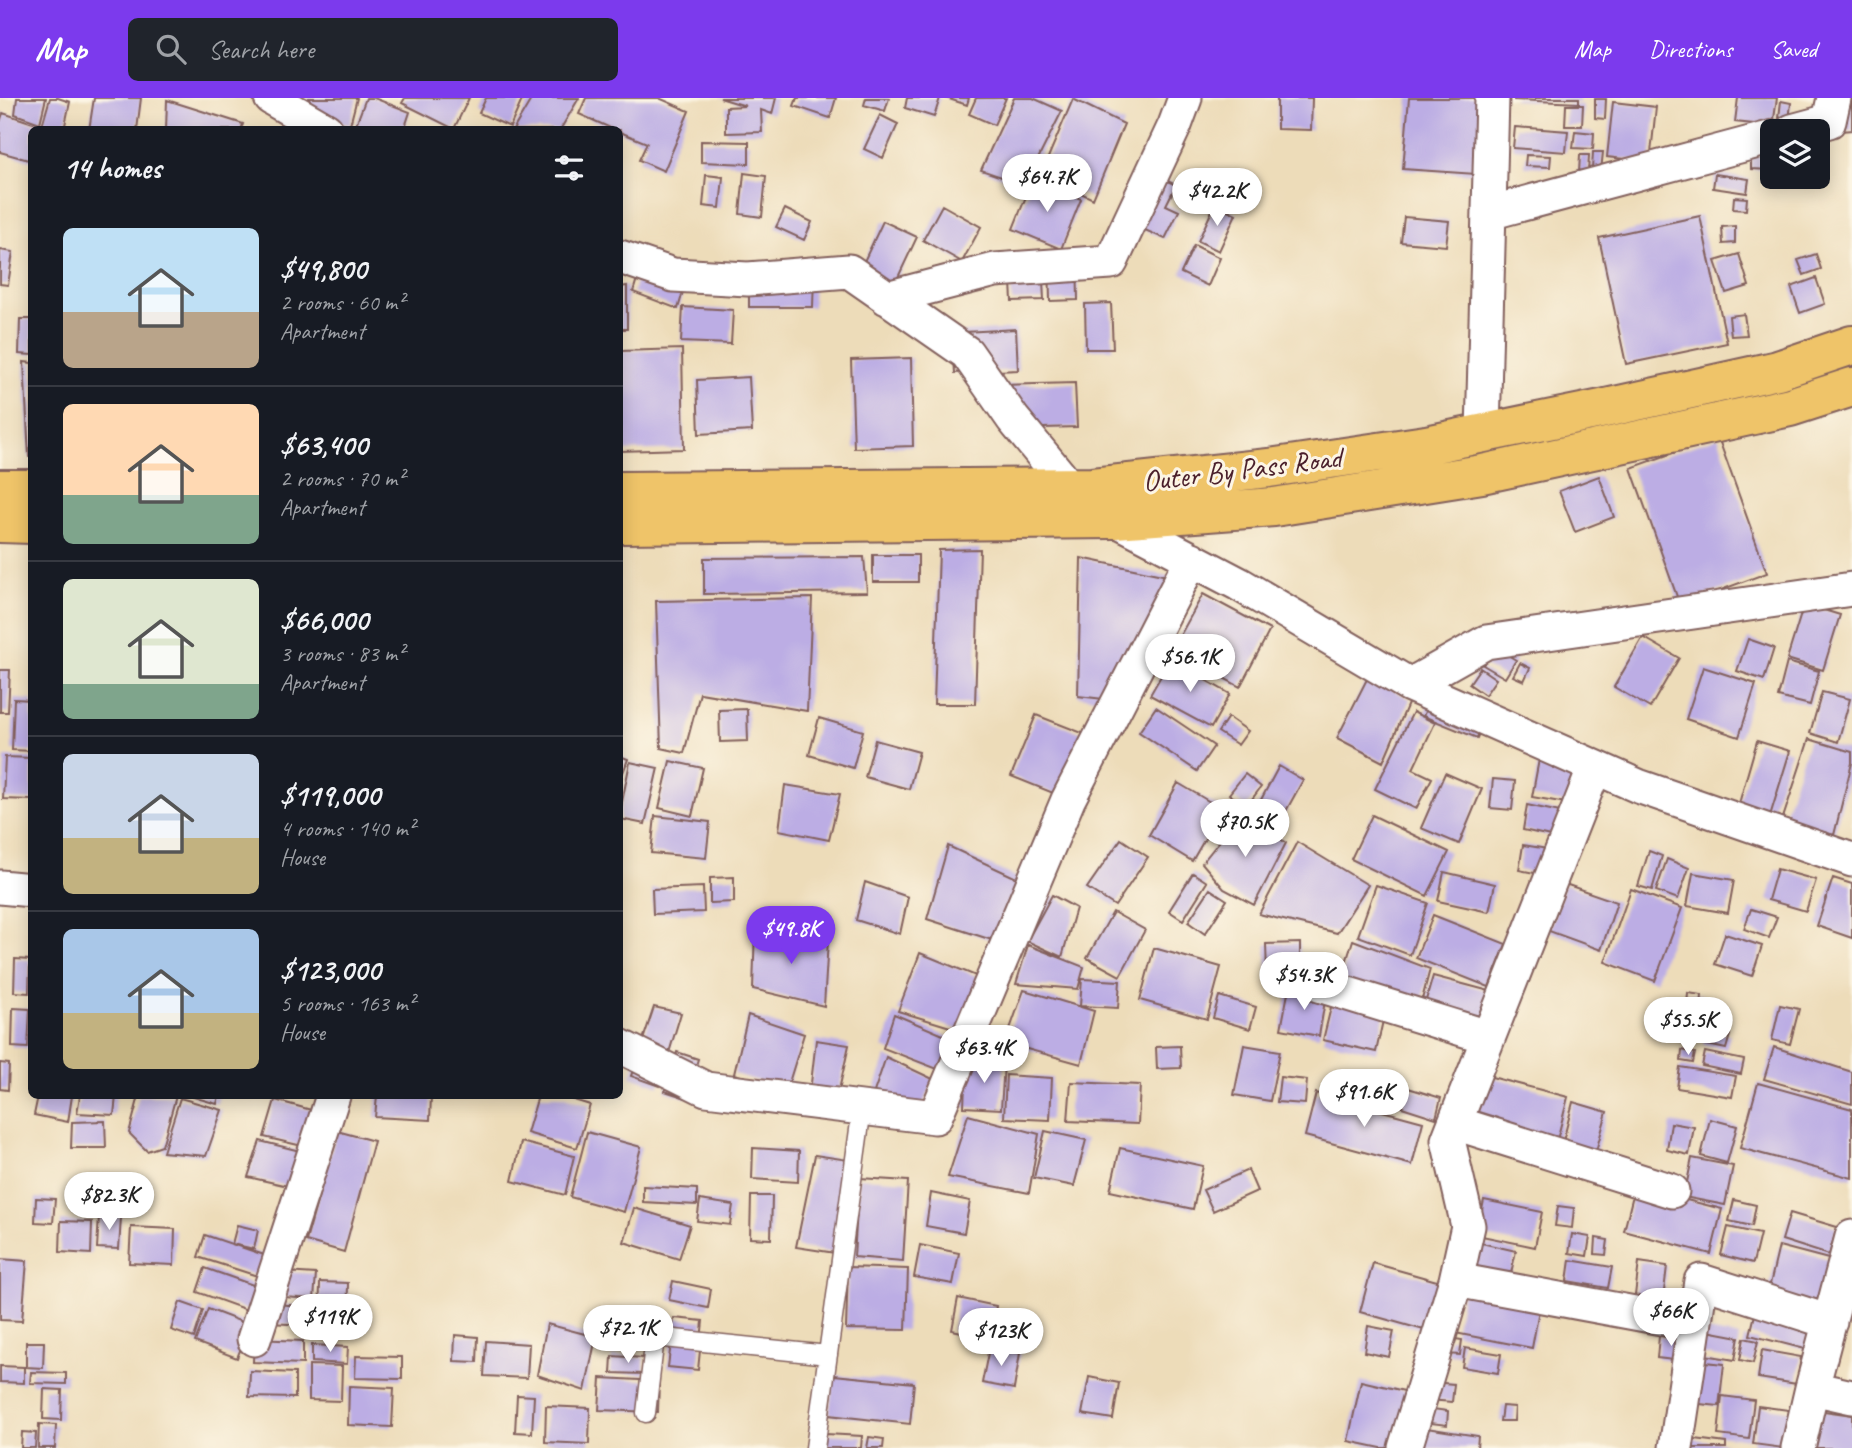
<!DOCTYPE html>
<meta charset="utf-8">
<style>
:root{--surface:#171b24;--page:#20242c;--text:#f1f3f6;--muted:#9ea1a6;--line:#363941;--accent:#7c3aed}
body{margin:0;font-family:Caveat,sans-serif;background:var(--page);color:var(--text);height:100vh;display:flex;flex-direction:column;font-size:26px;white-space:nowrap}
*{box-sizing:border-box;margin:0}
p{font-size:23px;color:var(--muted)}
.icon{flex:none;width:38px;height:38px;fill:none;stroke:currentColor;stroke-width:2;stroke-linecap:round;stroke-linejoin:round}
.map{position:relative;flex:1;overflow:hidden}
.sheet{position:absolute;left:28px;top:28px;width:595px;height:973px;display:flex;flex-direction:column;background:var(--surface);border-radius:10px;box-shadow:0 4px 18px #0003}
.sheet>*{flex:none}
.fabs{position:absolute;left:1760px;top:21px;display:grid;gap:14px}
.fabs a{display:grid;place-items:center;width:70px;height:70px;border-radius:10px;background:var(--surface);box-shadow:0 4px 18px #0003;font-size:35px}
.price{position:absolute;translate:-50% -60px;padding:0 16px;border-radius:24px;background:#fff;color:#222;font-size:23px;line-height:46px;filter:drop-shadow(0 2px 4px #0008)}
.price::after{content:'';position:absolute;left:50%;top:42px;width:21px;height:16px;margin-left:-10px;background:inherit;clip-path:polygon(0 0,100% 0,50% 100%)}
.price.current{background:var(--accent);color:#fff}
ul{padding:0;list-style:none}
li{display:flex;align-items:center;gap:21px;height:175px;padding:0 35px}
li+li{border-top:2px solid var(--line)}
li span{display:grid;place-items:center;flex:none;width:196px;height:140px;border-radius:10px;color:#555}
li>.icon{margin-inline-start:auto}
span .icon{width:84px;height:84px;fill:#fffc;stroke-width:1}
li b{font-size:30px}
h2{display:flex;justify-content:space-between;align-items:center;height:84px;padding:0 35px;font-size:30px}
header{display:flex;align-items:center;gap:42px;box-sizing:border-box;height:98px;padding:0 35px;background:var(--accent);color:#fff}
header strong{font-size:33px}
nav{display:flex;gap:38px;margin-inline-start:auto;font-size:24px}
.search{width:490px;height:63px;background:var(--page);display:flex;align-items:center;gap:18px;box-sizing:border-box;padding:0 24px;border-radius:10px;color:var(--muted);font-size:26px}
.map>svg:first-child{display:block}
.building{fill:#bcade4}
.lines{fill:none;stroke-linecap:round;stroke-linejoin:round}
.service-casing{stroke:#83615d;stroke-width:21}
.minor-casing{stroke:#83615d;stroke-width:37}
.primary-casing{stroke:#83615d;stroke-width:42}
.service{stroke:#fff;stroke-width:18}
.minor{stroke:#fff;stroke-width:33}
.primary{stroke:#efc469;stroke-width:38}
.labels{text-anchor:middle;stroke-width:6;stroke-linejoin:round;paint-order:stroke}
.street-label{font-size:30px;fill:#4a1f2b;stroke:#fcf5e5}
</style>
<header>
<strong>Map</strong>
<div class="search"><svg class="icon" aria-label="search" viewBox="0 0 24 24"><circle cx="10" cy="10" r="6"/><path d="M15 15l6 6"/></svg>Search here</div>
<nav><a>Map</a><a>Directions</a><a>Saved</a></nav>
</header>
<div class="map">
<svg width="1852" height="1350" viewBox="0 0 1852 1350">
<rect width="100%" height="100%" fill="#fcf5e5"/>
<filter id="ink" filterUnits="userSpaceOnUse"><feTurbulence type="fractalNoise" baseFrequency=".0143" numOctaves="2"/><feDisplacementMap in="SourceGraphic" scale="14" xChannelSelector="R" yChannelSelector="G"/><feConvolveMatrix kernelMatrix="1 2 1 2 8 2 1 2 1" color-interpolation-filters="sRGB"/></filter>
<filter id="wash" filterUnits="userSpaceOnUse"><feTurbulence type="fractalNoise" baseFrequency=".00686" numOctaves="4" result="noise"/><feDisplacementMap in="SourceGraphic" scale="28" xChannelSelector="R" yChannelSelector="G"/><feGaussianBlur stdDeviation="1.57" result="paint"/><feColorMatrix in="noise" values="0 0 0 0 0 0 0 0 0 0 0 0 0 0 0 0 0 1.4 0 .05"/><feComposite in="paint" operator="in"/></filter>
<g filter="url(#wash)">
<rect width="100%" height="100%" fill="#eddcb9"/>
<g id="blocks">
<path class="building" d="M17 0H46L40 25 15 16Z
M50 0H58L70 4 64 32H32V63L0 54V24L3 15 42 28Z
M94 0H141L137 32H89Z
M309 0H357L350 27 306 17Z
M366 0H374L410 14 404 32H354Z
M405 0H469L454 31 402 5Z
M486 0H523L510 29 479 15Z
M532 0H579L560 32H513Z
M586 0H659L689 13 664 73 639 62 647 45 620 34V32H615L579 16Z
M720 0H776L772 16 761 12 762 34 726 35V9L746 8Z
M797 0H836L830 20 794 8Z
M866 0H889L885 13 864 7Z
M907 0H940L934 19 905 10Z
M946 0H969L967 7Z
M976 0H1006L994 27 969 16Z
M1014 0H1033L1062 13 1025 87 981 72Z
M1277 0H1312L1311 32 1277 31Z
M1409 0H1482L1476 76 1403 71Z
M1514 0H1579V5L1514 2Z
M1738 0H1777L1773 28 1735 24Z
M1846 0H1852V32L1841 33Z
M1073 1 1124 26 1093 101 1041 76Z
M1595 1H1606L1605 21 1595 20Z
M167 2 243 26 241 32H166Z
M1781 3 1791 5 1789 22 1779 20Z
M1613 4 1656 9 1650 64 1607 59Z
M1566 7H1583L1582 28H1565Z
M880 17 898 26 883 60 864 51Z
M1515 29 1568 33 1566 54 1513 50Z
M1575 33 1594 35 1593 51 1573 50Z
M701 43 749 44V66L701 64Z
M1593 54H1603L1601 73 1592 72Z
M1526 57 1551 58 1550 69 1525 68Z
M1580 57H1589L1588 76 1579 75Z
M1751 58 1771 59 1770 72 1751 71Z
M744 75 766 78 762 119 740 116Z
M1715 76 1749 81 1747 95 1713 90Z
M706 77 723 79 720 110 703 108Z
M1159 79 1176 87 1166 107 1179 113 1165 141 1136 128Z
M1033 81 1081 101 1061 151 1013 131Z
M1734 99 1747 100 1746 112 1733 111Z
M1215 106 1236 116 1219 153 1198 143Z
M942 107 981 129 962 164 923 142Z
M785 111 812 124 804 142 776 129Z
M1700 118 1727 245 1626 266 1599 140Z
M1404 119 1449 123 1446 148 1401 144Z
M883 123 917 139 893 190 859 174Z
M1735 128V145L1723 146 1722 129Z
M1194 147 1220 160 1208 188 1181 175Z
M0 152 13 154 8 187 0 186Z
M1739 156 1749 188 1726 195 1715 163Z
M1816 156 1821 171 1804 177 1798 162Z
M1077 158 1078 202 1050 203 1049 159Z
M1042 163 1044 202 1012 203 1010 165Z
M640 171 685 187 678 211 633 194Z
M749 178H814L813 209H749Z
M1816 180 1825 206 1800 215 1791 189Z
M627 188V231H620V189Z
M1111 205 1113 251H1086L1085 206Z
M683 209 733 212 731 246 681 244Z
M1744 216 1747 237 1731 238 1729 218Z
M20 221H32V257L19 256Z
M1016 231 1018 272 955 275 954 260 964 234Z
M682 251 684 351 620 353V253Z
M911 260 913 348 854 350 851 262Z
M24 264 32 265V359H29Z
M749 279 752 333 699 336 697 282Z
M1075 285 1077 329 1005 331 1003 287Z
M1718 339 1767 475 1680 507 1631 370Z
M1599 378 1614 419 1575 434 1559 393Z
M980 451 975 606H934L939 452Z
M873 457H918V484H873Z
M864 459 867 494 704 496V460Z
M1081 460 1172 479 1112 602 1078 598Z
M1203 496 1270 532 1240 589 1172 552Z
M812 500 807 613 700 595 684 655 661 650 656 503Z
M1804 506 1840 517 1823 572 1787 561Z
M1643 539 1679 560 1650 610 1614 589Z
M1748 541 1774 550 1764 582 1737 573Z
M1494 549 1516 562 1505 580 1483 567Z
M1170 562 1230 596 1211 630 1150 597Z
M1787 564 1819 573 1810 607 1778 599Z
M1520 565 1530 570 1524 583 1513 578Z
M1703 569 1756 586 1739 639 1686 621Z
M1480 570 1496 581 1485 597 1469 586Z
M0 572H10L8 614H0Z
M1368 579 1410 601 1383 664 1337 640Z
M1822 594 1850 601 1838 644 1810 635Z
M14 601 32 602V653L12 652Z
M1431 601 1484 623 1477 640 1423 618Z
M1156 609 1214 648 1197 673 1139 634Z
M747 611 748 643 720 644 719 612Z
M1413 614 1435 625 1413 671 1432 680 1416 711 1375 691Z
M1036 617 1090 638 1063 699 1011 678Z
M1228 619 1248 633 1238 647 1218 634Z
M819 620 863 633 853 670 809 657Z
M1809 641 1852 654V665L1834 737 1782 723Z
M875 642 919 654 909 691 865 679Z
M1757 643 1790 653 1770 718 1738 709Z
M1540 656 1579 663 1572 706 1532 699Z
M620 658 628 661 620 683Z
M5 659 32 660V702L3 701Z
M670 663 703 670 692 718 659 710Z
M630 664 658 670 645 726 620 721V714Z
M1279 668 1303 682 1280 724 1256 711Z
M1445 675 1482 691 1459 746 1421 730Z
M1245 676 1261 689 1246 709 1229 696Z
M1493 681 1515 683 1512 712 1490 710Z
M1178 685 1222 711 1192 763 1149 737Z
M785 687 840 696 829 742 779 732Z
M1527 707 1560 714 1555 739 1523 732Z
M1242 715 1286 745 1254 807 1224 791 1202 765Z
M1372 717 1449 754 1427 798 1351 761Z
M655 718 710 724 706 760 651 755Z
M1121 741 1148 759 1115 808 1087 790Z
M1297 744 1368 787 1337 835 1259 816Z
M1523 747 1554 752 1550 778 1519 772Z
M948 748 1021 782 992 842 927 821Z
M1649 753 1662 758 1652 792 1638 788Z
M1667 761 1689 770 1678 801 1656 793Z
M1777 771 1816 782 1806 813 1768 802Z
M1444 774 1495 786 1489 814 1438 803Z
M1193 775 1207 784 1183 822 1169 813Z
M1693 775 1734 782 1728 815 1687 808Z
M734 779V804L710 805V780Z
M1833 780 1852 786V840L1817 828Z
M865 784 908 799 900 836 856 822Z
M1565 786 1617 804 1601 852 1549 833Z
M1376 787 1428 805 1410 857 1358 838Z
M703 789 704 814 653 816 652 791Z
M1210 791 1227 802 1205 836 1188 824Z
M1631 791 1682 810 1655 883 1605 864Z
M1052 797 1076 810 1062 859 1027 843Z
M1751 811 1777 819 1769 840 1744 831Z
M1113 814 1145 832 1120 878 1087 860Z
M1433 817 1506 846 1489 889 1416 860Z
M755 830 828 842 824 908 753 891Z
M1725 836 1762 848 1752 878 1715 866Z
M1353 842 1430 871 1419 913 1339 887Z
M1300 845V875L1267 876 1266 846Z
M1028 847 1084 869 1078 891 1016 886Z
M1154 850 1221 869 1207 921 1140 902Z
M920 855 981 880 960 932 898 913Z
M15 861 30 862 29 895 14 894Z
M1433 878 1497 895 1489 926 1424 909Z
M1082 881 1120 883 1118 910 1080 908Z
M1289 890 1326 897 1319 938 1281 931Z
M1024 892 1094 913 1081 966 1005 945Z
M1688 895 1702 897 1701 910 1687 908Z
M1334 897 1386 909 1376 954 1323 942Z
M1219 898 1256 909 1250 931 1213 920Z
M1780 907 1799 911 1790 946 1772 942Z
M654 909 681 915 659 988 631 978Z
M13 910 30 911 28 950 12 949Z
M894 916 955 942 940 972 883 950Z
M748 917 804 936 787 991 734 976Z
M1706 932 1730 937 1726 951 1703 946Z
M816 942 849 947 837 1001 810 994Z
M1244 947 1280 953 1270 1003 1234 997Z
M1180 948 1181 970 1157 971 1156 949Z
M1774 949 1852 974V1006L1764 981Z
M1682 952 1695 955 1693 965 1681 963Z
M677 954 698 961 686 1000 665 993Z
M1705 954 1744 962 1741 976 1702 968Z
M886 959 935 982 921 1009 873 997Z
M966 964 1004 966 1001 1011 964 1009Z
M0 965 9 966 8 992 0 991Z
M1680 969 1736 978 1732 999 1677 990Z
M1480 976 1568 999 1556 1046 1467 1023Z
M1006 977 1052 980 1050 1022 1004 1020Z
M1280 979 1307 982 1305 1006 1277 1004Z
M1071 984 1140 987 1138 1026 1068 1023Z
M1758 985 1852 1011V1080L1740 1050Z
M1408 990 1441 1000 1436 1020 1402 1009Z
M1316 995 1423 1024 1412 1067 1305 1038Z
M38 998H72L68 1024 34 1017Z
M80 998H116L114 1017 77 1015Z
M139 998H176L162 1048 147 1053 129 1035Z
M190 998H219L217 1006Z
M377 998H431L430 1022 375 1019Z
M538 998H561L590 1007 577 1050 527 1035Z
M180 1000 222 1012 206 1058 163 1054Z
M275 1002 322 1015 311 1050 264 1039Z
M1573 1004 1607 1014 1594 1060 1561 1051Z
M968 1017 1039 1036 1029 1095 948 1079Z
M1710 1021 1737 1028 1727 1065 1701 1058Z
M105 1023 106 1050H71L72 1024Z
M1671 1025 1694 1029 1689 1057 1667 1052Z
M337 1033 374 1043 344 1154 306 1143Z
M1045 1033 1086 1042 1074 1088 1034 1080Z
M587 1034 641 1049 624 1114 570 1099Z
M260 1043 308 1055 297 1090 248 1079Z
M521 1044 574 1058 565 1097 512 1083Z
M753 1050 799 1053 798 1084 752 1081Z
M1120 1050 1203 1068 1193 1111 1110 1093Z
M815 1057 855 1063 842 1156 796 1149Z
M1692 1060 1733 1068 1725 1107 1684 1099Z
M1248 1072 1257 1093 1213 1113 1203 1092Z
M859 1080 908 1083 903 1163 854 1159Z
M643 1088 697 1091V1107L643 1104Z
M1635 1089 1722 1111 1711 1156 1624 1133Z
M931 1095 970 1103 964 1135 926 1128Z
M751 1098H772L771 1141 750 1140Z
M36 1100 55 1101 53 1125 35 1124Z
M700 1102 733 1107 730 1127 697 1123Z
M1484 1102 1542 1114 1535 1149 1477 1137Z
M1734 1102 1756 1107 1752 1128 1729 1123Z
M1558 1108 1574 1110 1572 1130 1555 1128Z
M634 1110 690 1127 679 1161 624 1144Z
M1790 1115 1837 1129 1829 1157 1782 1142Z
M99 1118 121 1119 119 1151 97 1150Z
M61 1123 92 1124 91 1156 60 1154Z
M237 1127 258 1132 254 1151 232 1146Z
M131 1129 175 1131 174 1167 129 1165Z
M1728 1129 1760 1136 1753 1165 1721 1157Z
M1572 1136 1590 1139 1587 1158 1569 1155Z
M205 1137 276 1161 270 1182 198 1159Z
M1596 1140 1608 1142 1606 1157 1595 1156Z
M1477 1144 1516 1153 1509 1184 1470 1175Z
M920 1147 959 1155 953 1186 914 1179Z
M1779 1148 1836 1163 1824 1209 1768 1195Z
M0 1161 27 1163 22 1223 0 1222Z
M1570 1162 1612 1169 1608 1190 1567 1183Z
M1639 1164 1667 1168 1662 1210 1634 1206Z
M1373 1165 1444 1185 1431 1234 1360 1214Z
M848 1169 908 1171 906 1232 846 1231Z
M205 1170 267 1192 258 1216 197 1194Z
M284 1174 316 1176 314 1201 283 1199Z
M673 1183 711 1191 708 1210 669 1202Z
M320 1184 348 1185 347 1230 319 1229Z
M1463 1191 1540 1206 1532 1250 1455 1235Z
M958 1200 996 1208 991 1240 952 1232Z
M180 1204 203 1212 194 1240 171 1232Z
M268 1206 310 1208 309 1227 268 1225Z
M1757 1208 1816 1222 1809 1252 1750 1237Z
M208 1211 250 1227 237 1260 195 1244Z
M674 1220 703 1223 698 1272 668 1269Z
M547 1226 596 1239 585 1293 537 1277Z
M1368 1228 1394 1233 1389 1259 1364 1254Z
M1702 1232 1739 1239 1735 1262 1699 1256Z
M455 1237 478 1239 477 1264 454 1263Z
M1659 1238 1685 1241 1682 1263 1657 1260Z
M1449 1240 1462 1242 1460 1257 1447 1256Z
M1744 1240 1758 1243 1753 1265 1740 1262Z
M254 1241 303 1243V1266L253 1264Z
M486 1243 529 1246 527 1280 484 1278Z
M26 1244H44L43 1270 26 1269Z
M312 1247 348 1249 347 1266 312 1264Z
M989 1250 1020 1255 1014 1291 982 1285Z
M1465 1250 1501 1256 1498 1275 1462 1269Z
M1762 1252 1801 1259 1797 1286 1758 1280Z
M356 1258 402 1259V1281L355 1280Z
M612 1258 644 1260V1276L611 1275Z
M1696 1263 1724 1266 1719 1308 1690 1305Z
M309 1267 342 1268 341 1303 309 1302Z
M0 1268 24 1269V1285L0 1284Z
M250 1273 295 1275V1300L249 1299Z
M31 1274 66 1275V1286L30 1285Z
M834 1277 914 1285 910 1326 829 1317Z
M1089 1279 1119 1285 1113 1321 1082 1316Z
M601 1280 659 1283 658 1314 599 1312Z
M1361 1283 1413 1295 1401 1350H1381L1348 1343Z
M1431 1284 1454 1286 1452 1304 1429 1302Z
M349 1288 394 1290 392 1329 348 1327Z
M44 1291 62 1292 61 1322 43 1321Z
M517 1297 534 1298 532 1335 515 1334Z
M1722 1298 1754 1302 1749 1341 1718 1337Z
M546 1308 590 1310 589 1346 545 1344Z
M1502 1308 1515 1309 1514 1323H1500Z
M1758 1308 1796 1313 1783 1350 1753 1346Z
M1425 1310 1448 1313 1447 1327 1422 1324Z
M1810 1311 1852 1317V1350H1804Z
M39 1326 56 1327 55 1350H38Z
M1420 1329 1478 1338 1477 1350H1417Z
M22 1334 36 1335 35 1350H21Z
M826 1336 862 1338 861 1350H825Z
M869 1339 884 1341 883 1350H867Z
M1687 1340 1726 1345V1350H1686Z"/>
</g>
</g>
<g filter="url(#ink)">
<use href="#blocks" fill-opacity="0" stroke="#83615d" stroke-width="2"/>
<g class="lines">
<g class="service-casing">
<path id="service" d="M646 1315 655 1239 828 1257
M815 1350 862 1010"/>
</g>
<g class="minor-casing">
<path id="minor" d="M271 0 326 32
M1792 33 1829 23 1834 0
M1489 115 1773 39
M620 159 673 177 748 181 849 173 967 255 1013 321 1069 389
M887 200 995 172 1111 164 1175 27 1185 0
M1483 335 1492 0
M1115 421 1239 486 1410 587 1638 688 1852 762
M1410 587 1486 544 1852 491
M0 789 32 792
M1319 887 1488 939
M620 948 706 991 935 1019 1068 702 1192 461
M1455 1025 1672 1093
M1456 1182 1468 1128 1448 1042 1595 669
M254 1241 333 998
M1812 1290 1852 1139
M1405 1350 1456 1182 1694 1226
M1676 1350 1701 1183 1830 1224
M1798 1350 1812 1290 1852 1299"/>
</g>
<g class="primary-casing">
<path id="primary" d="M0 391H32
M620 393 1092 389 1269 370 1426 347 1601 311 1778 272 1852 247
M0 425 32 426
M620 426 1115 421 1274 409 1482 376 1790 309 1852 289"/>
</g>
<use href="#service" class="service"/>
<use href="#minor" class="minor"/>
<use href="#primary" class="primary"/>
</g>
</g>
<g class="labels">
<g class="street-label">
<text transform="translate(1242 371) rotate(-7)" y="10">Outer By Pass Road</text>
</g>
</g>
</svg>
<div class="fabs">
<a><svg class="icon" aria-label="layers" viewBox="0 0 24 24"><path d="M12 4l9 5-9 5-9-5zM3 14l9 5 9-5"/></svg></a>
</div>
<b class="price" style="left:1047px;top:116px">$64.7K</b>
<b class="price" style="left:1217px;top:130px">$42.2K</b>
<b class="price" style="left:1190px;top:596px">$56.1K</b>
<b class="price" style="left:1245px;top:761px">$70.5K</b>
<b class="price current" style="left:791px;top:868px">$49.8K</b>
<b class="price" style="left:1304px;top:914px">$54.3K</b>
<b class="price" style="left:1688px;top:959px">$55.5K</b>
<b class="price" style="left:984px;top:987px">$63.4K</b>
<b class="price" style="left:1364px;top:1031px">$91.6K</b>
<b class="price" style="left:109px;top:1134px">$82.3K</b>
<b class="price" style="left:1671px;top:1250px">$66K</b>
<b class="price" style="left:330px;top:1256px">$119K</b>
<b class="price" style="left:628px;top:1267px">$72.1K</b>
<b class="price" style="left:1001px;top:1270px">$123K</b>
<section class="sheet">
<h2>14 homes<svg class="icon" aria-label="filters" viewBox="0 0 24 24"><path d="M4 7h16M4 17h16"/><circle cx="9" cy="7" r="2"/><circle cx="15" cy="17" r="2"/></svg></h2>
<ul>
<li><span style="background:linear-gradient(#bfe0f5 60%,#b9a48a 0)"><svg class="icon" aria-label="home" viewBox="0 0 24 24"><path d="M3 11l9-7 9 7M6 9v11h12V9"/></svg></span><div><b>$49,800</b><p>2 rooms · 60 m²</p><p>Apartment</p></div></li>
<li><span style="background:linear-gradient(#ffd9b3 65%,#7fa58c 0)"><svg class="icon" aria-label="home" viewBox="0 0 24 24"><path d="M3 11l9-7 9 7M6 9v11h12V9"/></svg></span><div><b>$63,400</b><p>2 rooms · 70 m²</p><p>Apartment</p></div></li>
<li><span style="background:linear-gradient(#dfe7d0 75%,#7fa58c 0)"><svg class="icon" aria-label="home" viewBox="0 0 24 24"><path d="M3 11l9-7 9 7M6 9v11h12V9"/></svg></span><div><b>$66,000</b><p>3 rooms · 83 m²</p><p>Apartment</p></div></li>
<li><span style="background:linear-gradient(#c9d6e8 60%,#c2b280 0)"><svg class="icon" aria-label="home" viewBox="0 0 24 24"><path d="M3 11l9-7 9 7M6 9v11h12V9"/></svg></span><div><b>$119,000</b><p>4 rooms · 140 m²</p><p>House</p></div></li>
<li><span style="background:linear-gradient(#a9c7e8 60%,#c2b280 0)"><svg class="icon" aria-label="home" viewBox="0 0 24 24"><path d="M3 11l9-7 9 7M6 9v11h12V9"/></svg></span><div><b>$123,000</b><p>5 rooms · 163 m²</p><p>House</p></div></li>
</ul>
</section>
</div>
